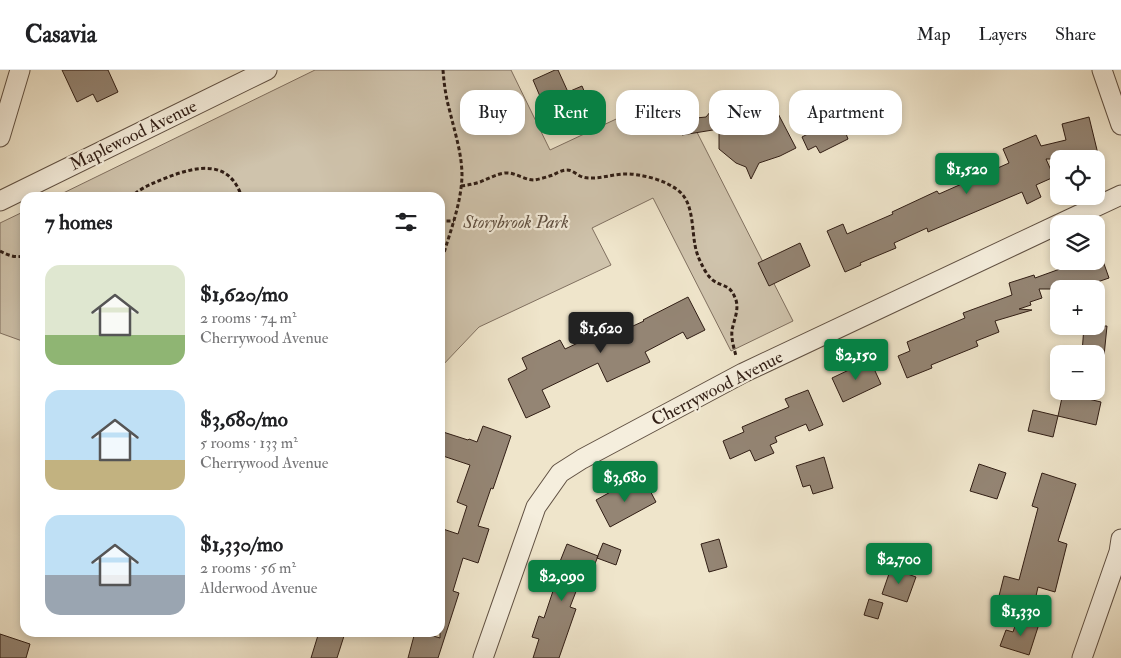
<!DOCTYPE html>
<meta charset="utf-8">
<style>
:root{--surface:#fff;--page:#f2f2f2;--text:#202124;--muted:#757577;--line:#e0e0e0;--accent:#0b8043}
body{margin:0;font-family:"IM FELL Double Pica",serif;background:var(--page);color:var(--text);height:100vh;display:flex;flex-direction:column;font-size:19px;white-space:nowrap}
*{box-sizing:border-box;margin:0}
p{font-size:16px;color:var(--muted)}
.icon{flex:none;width:28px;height:28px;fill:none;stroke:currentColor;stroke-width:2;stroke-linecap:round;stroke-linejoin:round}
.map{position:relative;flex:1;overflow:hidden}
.sheet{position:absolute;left:20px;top:122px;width:425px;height:445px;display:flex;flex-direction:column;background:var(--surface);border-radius:15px;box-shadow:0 2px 8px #0003}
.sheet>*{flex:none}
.banner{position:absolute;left:460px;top:20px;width:475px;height:45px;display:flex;gap:10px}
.controls{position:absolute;left:1050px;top:80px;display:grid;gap:10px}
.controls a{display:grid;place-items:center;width:55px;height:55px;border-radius:10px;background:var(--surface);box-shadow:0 2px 8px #0003;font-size:25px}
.price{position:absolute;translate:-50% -42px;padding:0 11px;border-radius:5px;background:var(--accent);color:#fff;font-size:16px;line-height:32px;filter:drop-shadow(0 1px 2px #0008)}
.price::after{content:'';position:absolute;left:50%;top:30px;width:15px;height:11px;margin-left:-8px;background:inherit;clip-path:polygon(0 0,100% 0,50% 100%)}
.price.current{background:#222;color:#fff}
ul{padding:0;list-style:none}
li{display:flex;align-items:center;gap:15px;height:125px;padding:0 25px}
li span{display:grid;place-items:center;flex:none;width:140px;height:100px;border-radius:15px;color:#555}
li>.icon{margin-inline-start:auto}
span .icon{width:60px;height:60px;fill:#fffc;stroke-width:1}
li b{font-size:21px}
h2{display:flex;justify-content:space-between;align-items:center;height:60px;padding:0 25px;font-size:21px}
.chip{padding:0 18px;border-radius:15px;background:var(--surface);box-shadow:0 2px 8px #0003;font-size:18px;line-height:45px}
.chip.current{background:var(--accent);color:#fff}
header{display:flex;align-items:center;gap:30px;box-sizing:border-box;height:70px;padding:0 25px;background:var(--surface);border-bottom:1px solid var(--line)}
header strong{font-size:24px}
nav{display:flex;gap:28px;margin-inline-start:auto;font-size:18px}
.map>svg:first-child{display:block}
.green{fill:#cfc3ac;stroke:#807060}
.building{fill:#948574;stroke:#311e15}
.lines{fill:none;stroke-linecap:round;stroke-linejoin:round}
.minor-casing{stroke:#605042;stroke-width:21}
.path{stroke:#311e15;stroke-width:3;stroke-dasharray:4 2.5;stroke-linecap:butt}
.minor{stroke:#f5eedd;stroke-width:19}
.labels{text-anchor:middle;stroke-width:4.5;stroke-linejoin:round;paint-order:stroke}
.street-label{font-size:18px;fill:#311e15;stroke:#f5eedd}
.park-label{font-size:18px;font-style:italic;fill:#605042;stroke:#f5eedd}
</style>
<header>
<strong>Casavia</strong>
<nav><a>Map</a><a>Layers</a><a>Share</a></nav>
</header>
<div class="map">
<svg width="1121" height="588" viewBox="0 0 1121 588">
<rect width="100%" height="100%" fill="#efe5cb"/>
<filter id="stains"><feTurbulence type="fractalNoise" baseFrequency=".004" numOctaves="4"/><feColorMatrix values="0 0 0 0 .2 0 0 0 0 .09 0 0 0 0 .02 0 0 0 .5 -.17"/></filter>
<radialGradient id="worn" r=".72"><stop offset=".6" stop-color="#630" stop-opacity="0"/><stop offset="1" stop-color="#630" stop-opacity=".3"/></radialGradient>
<path class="green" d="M315 0H511L550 80 676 21 793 251 731 281 653 128 592 158 611 195 479 257 440 298V128H53Z
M25 141V272L0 263V153Z"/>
<path class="building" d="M62 0H108L118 22 97 32 93 24 77 32Z
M555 0H558L568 22 582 16 590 35 574 42 578 49 554 59 533 10Z
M734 29 736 33 756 31 760 38 772 32 796 78 780 86 759 93 751 109 746 97 736 93 719 79V59L682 65 696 48 706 47 720 30Z
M840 45 848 60 845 61 848 69 820 83 816 76 808 80 802 67 823 56 825 52Z
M1089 47 1098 84 1093 85 1094 89H1046L1054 107 1036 115 1041 127 1027 134 1022 122 928 162 927 158 894 173 896 178 860 193 861 195 845 202 827 161 843 154 847 164 893 144 892 142 937 121 939 124 1009 93 1003 79 1036 65 1041 76 1066 70 1062 54Z
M800 173 810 196 769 216 758 193Z
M1082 191H1103L1109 208 1077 219H1039L1042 228 1030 232 1031 235 1019 239 1032 240 995 251 999 262 976 271 978 276 931 295 932 298 907 308 898 286 910 281 907 272 965 248 963 243 1012 225 1009 213 1034 205 1035 208Z
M688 227 705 260 687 269 683 262 645 282 650 292 607 312 598 293 542 320 550 337 526 348 508 309 527 299 522 288 560 270 565 279 608 259 611 266 644 251 643 250Z
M1084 256H1107L1104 286 1096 285V284L1082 283Z
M870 290 881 314 843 332 832 308Z
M808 320 823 355 809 361 806 354 775 367 777 372 770 375 774 383 755 391 750 380 730 389 723 371 744 362 742 357 789 337 785 329Z
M1063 323 1101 332 1096 355 1058 346Z
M1033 340 1058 346 1053 367 1028 361Z
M483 356 511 366 493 419 491 418 478 456 489 459 478 493 463 488 453 521 459 523 438 588H408L415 562H420L440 568V458L458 464 467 436 457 432 470 395 440 385V361L468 370 469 369 477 372Z
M824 387 833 418 813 424 810 415 803 417 796 396Z
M979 394 1006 403 997 429 970 421Z
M1042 403 1076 414 1058 471 1067 474 1055 522 1038 517 1034 535 999 526 1004 506 1019 510 1038 438 1032 436Z
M646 413 656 432 610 457 596 430 625 414 630 422Z
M719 469 727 497 709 502 701 474Z
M603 473 621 480 616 495 597 488Z
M567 474 598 486 589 509 582 506 570 537 576 539 559 588H533L539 569 532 567 539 546 544 548 558 506 555 504Z
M891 498 916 507 907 532 882 524Z
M869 529 883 533 878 549 864 545Z
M1018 547 1039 554 1029 585 1000 576 1006 560 1013 562Z
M319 562H333L344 566 337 588H311Z
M0 564 30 574 26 588H0Z"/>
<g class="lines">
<g class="minor-casing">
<path id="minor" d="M1102 0 1121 55
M0 67 20 0
M0 131 267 0
M1059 154 1121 125
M483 588 536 437 560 403 582 389 743 303 1059 154
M1082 588 1119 482 1121 469"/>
</g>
<path class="path" d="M443 0C444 14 446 28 450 42 455 63 462 84 462 106 461 136 449 164 441 193L440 199 443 211
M461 116C468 115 474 114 480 112 488 109 496 104 505 103 515 102 524 110 534 110 540 109 547 107 553 105 557 103 562 100 567 100 572 100 576 104 580 106 584 108 588 108 592 108 602 108 611 105 622 104 639 103 669 110 682 124 693 136 692 159 695 175 696 181 698 187 701 193 704 199 708 207 714 211 725 218 730 214 736 230 739 240 734 250 732 260 731 269 734 278 736 286
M130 128C141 117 154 113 168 107 198 96 230 89 242 128
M440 151H454
M0 181C8 185 16 189 25 185"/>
<use href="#minor" class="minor"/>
</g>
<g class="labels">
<g class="street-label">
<text transform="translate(133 65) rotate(-26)" y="6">Maplewood Avenue</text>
<text transform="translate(717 318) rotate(-27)" y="6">Cherrywood Avenue</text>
</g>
<g class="park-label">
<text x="516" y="158">Storybrook Park</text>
</g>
</g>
<rect width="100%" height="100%" filter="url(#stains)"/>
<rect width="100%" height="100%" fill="url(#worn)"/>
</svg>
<div class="controls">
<a><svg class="icon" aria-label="locate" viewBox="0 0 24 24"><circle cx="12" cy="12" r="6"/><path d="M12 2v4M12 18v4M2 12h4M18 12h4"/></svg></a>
<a><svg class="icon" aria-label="layers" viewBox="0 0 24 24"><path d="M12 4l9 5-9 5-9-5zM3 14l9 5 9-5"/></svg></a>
<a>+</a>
<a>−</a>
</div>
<b class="price" style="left:967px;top:125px">$1,520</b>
<b class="price current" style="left:601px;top:284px">$1,620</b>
<b class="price" style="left:856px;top:311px">$2,150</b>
<b class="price" style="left:625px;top:433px">$3,680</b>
<b class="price" style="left:899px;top:515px">$2,700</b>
<b class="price" style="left:562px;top:532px">$2,090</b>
<b class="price" style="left:1021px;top:567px">$1,330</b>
<div class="banner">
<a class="chip">Buy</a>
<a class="chip current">Rent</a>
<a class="chip">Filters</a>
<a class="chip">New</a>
<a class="chip">Apartment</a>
</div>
<section class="sheet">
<h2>7 homes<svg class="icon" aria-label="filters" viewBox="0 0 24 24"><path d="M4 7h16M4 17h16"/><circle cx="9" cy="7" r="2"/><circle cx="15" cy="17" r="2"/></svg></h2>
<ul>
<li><span style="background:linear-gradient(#dfe7d0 70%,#8fb573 0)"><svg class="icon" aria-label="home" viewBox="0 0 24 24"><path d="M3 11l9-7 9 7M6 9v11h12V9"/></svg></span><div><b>$1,620/mo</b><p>2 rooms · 74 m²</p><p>Cherrywood Avenue</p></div></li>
<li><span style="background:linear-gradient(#bfe0f5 70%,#c2b280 0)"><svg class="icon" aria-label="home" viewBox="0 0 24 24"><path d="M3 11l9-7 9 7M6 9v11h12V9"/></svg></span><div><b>$3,680/mo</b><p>5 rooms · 133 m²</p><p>Cherrywood Avenue</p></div></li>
<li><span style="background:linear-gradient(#bfe0f5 60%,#9aa5b1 0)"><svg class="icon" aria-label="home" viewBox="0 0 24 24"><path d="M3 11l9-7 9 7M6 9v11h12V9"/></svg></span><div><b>$1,330/mo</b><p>2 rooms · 56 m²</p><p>Alderwood Avenue</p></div></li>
</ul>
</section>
</div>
